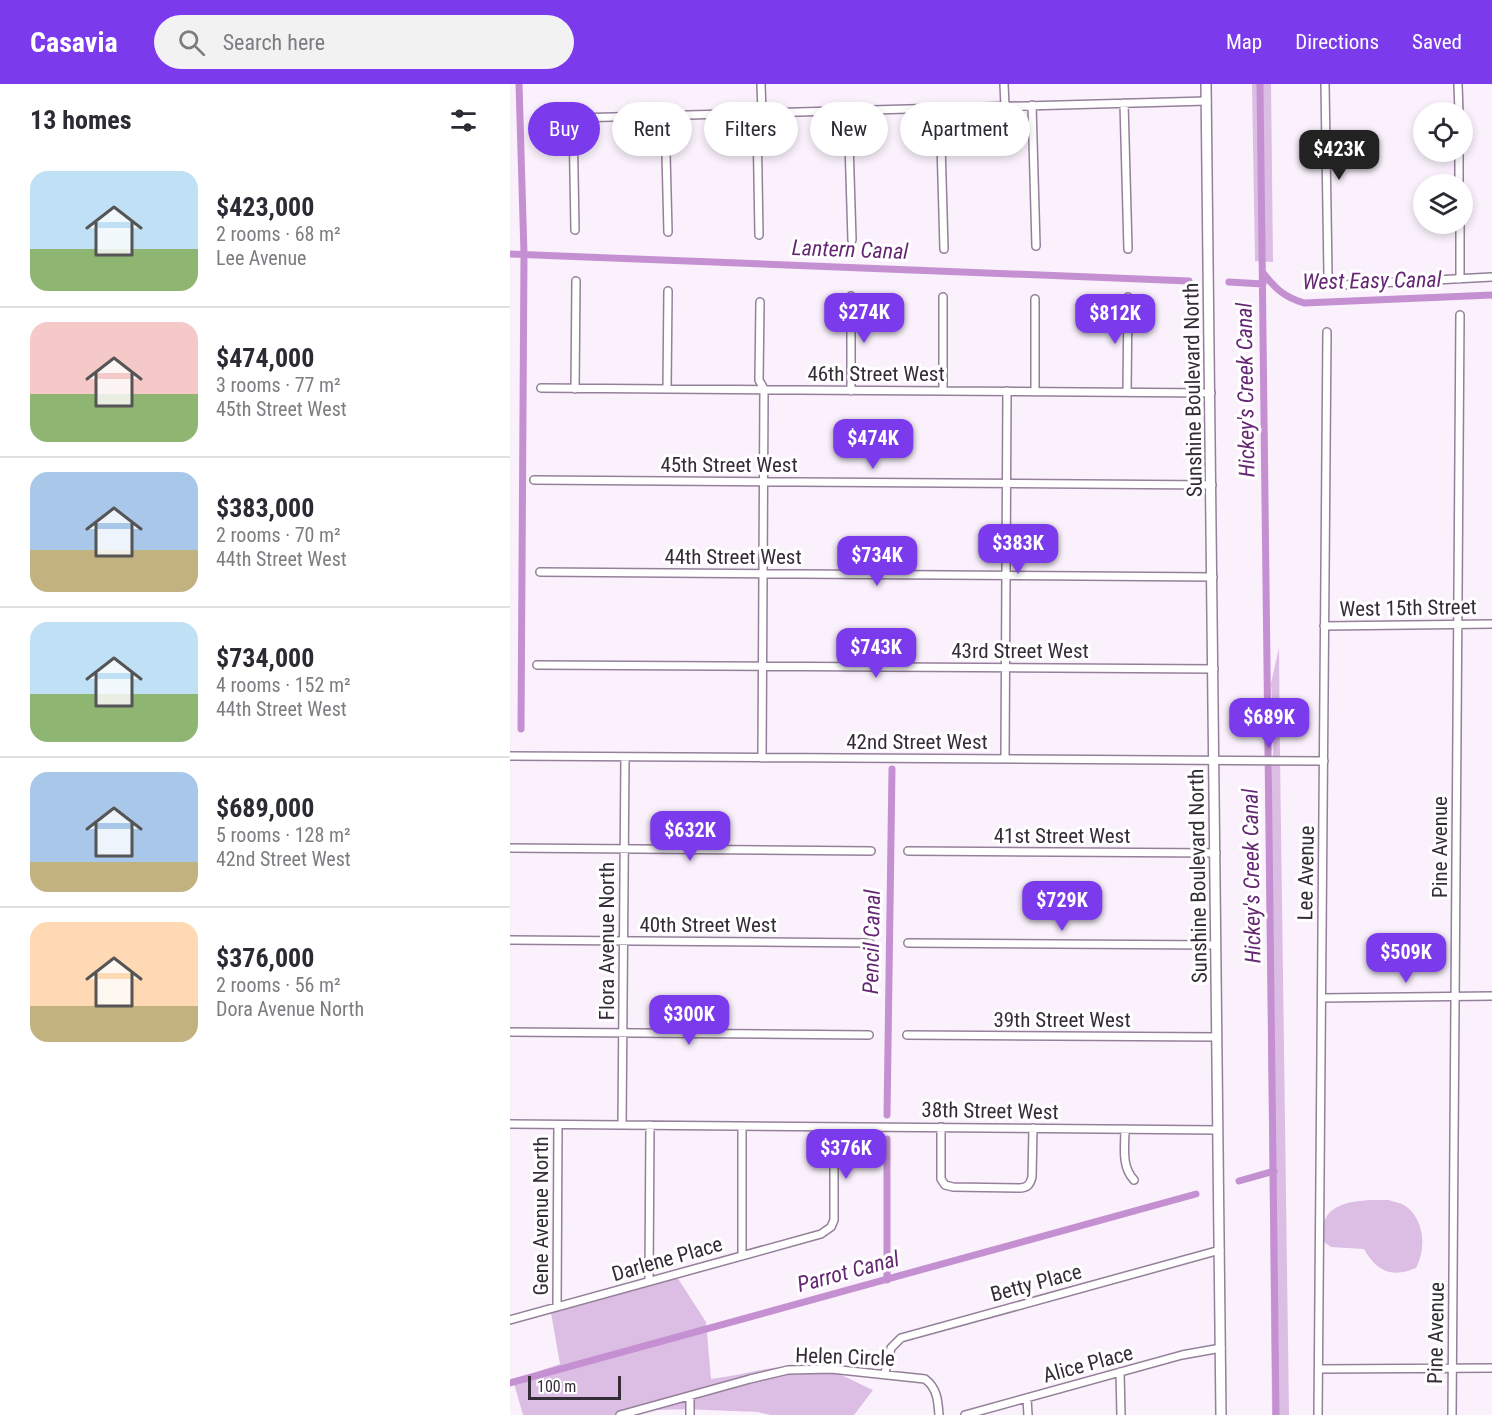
<!DOCTYPE html>
<meta charset="utf-8">
<style>
:root{--surface:#fff;--page:#f2f2f3;--text:#2b2b33;--muted:#7c7c81;--line:#e1e1e2;--accent:#7c3aed}
body{margin:0;font-family:"Roboto Condensed",sans-serif;background:var(--page);color:var(--text);height:100vh;display:flex;flex-direction:column;font-size:22px;white-space:nowrap}
*{box-sizing:border-box;margin:0}
p{font-size:20px;color:var(--muted)}
.icon{flex:none;width:33px;height:33px;fill:none;stroke:currentColor;stroke-width:2;stroke-linecap:round;stroke-linejoin:round}
.map{position:relative;flex:1;overflow:hidden}
.panel{display:flex;flex-direction:column;background:var(--surface);width:510px}
.panel>*{flex:none}
.guide{position:absolute;left:18px;top:18px;width:570px;height:54px;display:flex;gap:12px}
.controls{position:absolute;left:903px;top:18px;display:grid;gap:12px}
.controls a{display:grid;place-items:center;width:60px;height:60px;border-radius:50%;background:var(--surface);box-shadow:0 3px 9px #0003;font-size:30px}
.scale{position:absolute;left:18px;bottom:15px;width:93px;box-sizing:border-box;padding-left:6px;border:3px solid #342c36;border-top:0;font-size:16px;line-height:21px;white-space:nowrap;color:#342c36;-webkit-text-stroke:4px #fff;paint-order:stroke}
.price{position:absolute;translate:-50% -51px;padding:0 14px;border-radius:12px;background:var(--accent);color:#fff;font-size:20px;line-height:39px;filter:drop-shadow(0 2px 3px #0008)}
.price::after{content:'';position:absolute;left:50%;top:36px;width:18px;height:14px;margin-left:-9px;background:inherit;clip-path:polygon(0 0,100% 0,50% 100%)}
.price.current{background:#222;color:#fff}
ul{padding:0;list-style:none}
li{display:flex;align-items:center;gap:18px;height:150px;padding:0 30px}
li+li{border-top:2px solid var(--line)}
li span{display:grid;place-items:center;flex:none;width:168px;height:120px;border-radius:18px;color:#555}
li>.icon{margin-inline-start:auto}
span .icon{width:72px;height:72px;fill:#fffc;stroke-width:1}
li b{font-size:26px}
h2{display:flex;justify-content:space-between;align-items:center;height:72px;padding:0 30px;font-size:26px}
.tag{padding:0 21px;border-radius:27px;background:var(--surface);box-shadow:0 3px 9px #0003;font-size:21px;line-height:54px}
.tag.current{background:var(--accent);color:#fff}
header{display:flex;align-items:center;gap:36px;box-sizing:border-box;height:84px;padding:0 30px;background:var(--accent);color:#fff}
header strong{font-size:28px}
nav{display:flex;gap:33px;margin-inline-start:auto;font-size:21px}
.search{width:420px;height:54px;background:var(--page);display:flex;align-items:center;gap:15px;box-sizing:border-box;padding:0 21px;border-radius:33px;color:var(--muted);font-size:22px}
main{display:flex;flex:1;min-height:0}
.map>svg:first-child{display:block}
.green{fill:#dcbde4}
.lines{fill:none;stroke-linecap:round;stroke-linejoin:round}
.canal{stroke:#c490d1;stroke-width:7}
.minor-casing{stroke:#95809a;stroke-width:10}
.tertiary-casing{stroke:#95809a;stroke-width:12}
.minor{stroke:#fff;stroke-width:7}
.tertiary{stroke:#fff;stroke-width:9}
.labels{text-anchor:middle;stroke-width:6;stroke-linejoin:round;paint-order:stroke}
.street-label{font-size:21px;fill:#342c36;stroke:#fff}
.water-label{font-size:22px;font-style:italic;fill:#652774;stroke:#fff}
</style>
<header>
<strong>Casavia</strong>
<div class="search"><svg class="icon" aria-label="search" viewBox="0 0 24 24"><circle cx="10" cy="10" r="6"/><path d="M15 15l6 6"/></svg>Search here</div>
<nav><a>Map</a><a>Directions</a><a>Saved</a></nav>
</header>
<main>
<section class="panel">
<h2>13 homes<svg class="icon" aria-label="filters" viewBox="0 0 24 24"><path d="M4 7h16M4 17h16"/><circle cx="9" cy="7" r="2"/><circle cx="15" cy="17" r="2"/></svg></h2>
<ul>
<li><span style="background:linear-gradient(#bfe0f5 65%,#8fb573 0)"><svg class="icon" aria-label="home" viewBox="0 0 24 24"><path d="M3 11l9-7 9 7M6 9v11h12V9"/></svg></span><div><b>$423,000</b><p>2 rooms · 68 m²</p><p>Lee Avenue</p></div></li>
<li><span style="background:linear-gradient(#f6c9c9 60%,#8fb573 0)"><svg class="icon" aria-label="home" viewBox="0 0 24 24"><path d="M3 11l9-7 9 7M6 9v11h12V9"/></svg></span><div><b>$474,000</b><p>3 rooms · 77 m²</p><p>45th Street West</p></div></li>
<li><span style="background:linear-gradient(#a9c7e8 65%,#c2b280 0)"><svg class="icon" aria-label="home" viewBox="0 0 24 24"><path d="M3 11l9-7 9 7M6 9v11h12V9"/></svg></span><div><b>$383,000</b><p>2 rooms · 70 m²</p><p>44th Street West</p></div></li>
<li><span style="background:linear-gradient(#bfe0f5 60%,#8fb573 0)"><svg class="icon" aria-label="home" viewBox="0 0 24 24"><path d="M3 11l9-7 9 7M6 9v11h12V9"/></svg></span><div><b>$734,000</b><p>4 rooms · 152 m²</p><p>44th Street West</p></div></li>
<li><span style="background:linear-gradient(#a9c7e8 75%,#c2b280 0)"><svg class="icon" aria-label="home" viewBox="0 0 24 24"><path d="M3 11l9-7 9 7M6 9v11h12V9"/></svg></span><div><b>$689,000</b><p>5 rooms · 128 m²</p><p>42nd Street West</p></div></li>
<li><span style="background:linear-gradient(#ffd9b3 70%,#c2b280 0)"><svg class="icon" aria-label="home" viewBox="0 0 24 24"><path d="M3 11l9-7 9 7M6 9v11h12V9"/></svg></span><div><b>$376,000</b><p>2 rooms · 56 m²</p><p>Dora Avenue North</p></div></li>
</ul>
</section>
<div class="map">
<svg width="982" height="1331" viewBox="0 0 982 1331">
<rect width="100%" height="100%" fill="#faf1fc"/>
<path class="green" d="M742 0H761L763 178 745 177Z
M769 564 770 673 779 1331H762L756 736 759 730 764 655 761 599Z
M879 1116C884 1118 892 1119 897 1123 915 1138 916 1165 906 1184 882 1194 867 1188 854 1165L821 1163 814 1158C814 1153 813 1148 813 1143 817 1114 857 1116 879 1116Z
M165 1190 196 1238 201 1295C236 1291 270 1278 307 1283 321 1284 349 1300 363 1306L344 1331H261L248 1328C226 1328 136 1321 123 1331H13L3 1296 50 1280 41 1229Z"/>
<g class="lines">
<path class="canal" d="M9 0 14 170 11 645
M750 0 766 1331
M0 170 679 197
M753 189C766 205 774 213 794 219L982 211
M719 198 753 200
M377 1031 382 685
M377 1055V1196
M729 1097 764 1087
M0 1299 686 1110"/>
<g class="minor-casing">
<path id="minor" d="M494 0 495 22
M815 0 818 190 820 198 831 201 982 193
M948 0 949 28
M614 19 618 165
M522 21 526 162
M430 24 434 165
M338 26 342 156
M155 31 158 148
M63 34 65 146
M27 35 697 17
M949 68V100
M950 140V195
M249 151 247 36 252 29 251 0
M250 218 249 296 254 305 252 674
M31 304 701 309
M65 305 66 197
M157 305 158 207
M341 307V212
M433 307V213
M525 308V215
M617 308 618 213
M24 396 702 401
M30 488 703 493
M814 542 982 540
M27 581 704 585
M0 672 814 677
M495 675 497 307
M0 764 361 767
M398 767 706 769
M0 856 360 859
M398 859 706 861
M812 914 982 912
M0 948 359 951
M397 951 707 953
M0 1040 708 1046
M112 1041 115 673
M431 1043V1095L435 1101 443 1103 509 1104C517 1104 520 1101 522 1093L523 1044
M615 1045C615 1063 611 1082 624 1096
M232 1172V1042
M139 1197 140 1041
M47 1223 48 1041
M0 1236 311 1150 321 1143 324 1136V1043
M809 1285 982 1284
M610 1288 611 1331
M375 1289 381 1264 391 1254 710 1166
M180 1312V1331
M517 1314 518 1331
M110 1331 240 1295 278 1286 321 1285 415 1295C427 1304 428 1316 429 1331
M455 1331 672 1271 711 1264
M808 1331 817 248
M942 1331 950 231"/>
</g>
<g class="tertiary-casing">
<path id="tertiary" d="M696 0 711 1331"/>
</g>
<use href="#minor" class="minor"/>
<use href="#tertiary" class="tertiary"/>
</g>
<g class="labels">
<g class="street-label">
<text x="366" y="297">46th Street West</text>
<text transform="translate(683 306) rotate(-91)" y="7">Sunshine Boulevard North</text>
<text x="219" y="388">45th Street West</text>
<text x="223" y="480">44th Street West</text>
<text transform="translate(898 524) rotate(-1)" y="7">West 15th Street</text>
<text x="510" y="574">43rd Street West</text>
<text x="407" y="665">42nd Street West</text>
<text x="552" y="759">41st Street West</text>
<text transform="translate(930 763) rotate(-90)" y="7">Pine Avenue</text>
<text transform="translate(796 789) rotate(-89)" y="7">Lee Avenue</text>
<text transform="translate(688 792) rotate(-91)" y="7">Sunshine Boulevard North</text>
<text x="198" y="848">40th Street West</text>
<text transform="translate(97 857) rotate(-90)" y="7">Flora Avenue North</text>
<text x="552" y="943">39th Street West</text>
<text transform="translate(480 1027) rotate(1)" y="7">38th Street West</text>
<text transform="translate(31 1132) rotate(-90)" y="7">Gene Avenue North</text>
<text transform="translate(157 1175) rotate(-16)" y="7">Darlene Place</text>
<text transform="translate(526 1199) rotate(-15)" y="7">Betty Place</text>
<text transform="translate(926 1249) rotate(-89)" y="7">Pine Avenue</text>
<text transform="translate(335 1273) rotate(2)" y="7">Helen Circle</text>
<text transform="translate(578 1280) rotate(-15)" y="7">Alice Place</text>
</g>
<g class="water-label">
<text transform="translate(340 165) rotate(2)" y="8">Lantern Canal</text>
<text transform="translate(862 196) rotate(-1)" y="8">West Easy Canal</text>
<text transform="translate(735 306) rotate(-91)" y="8">Hickey's Creek Canal</text>
<text transform="translate(741 792) rotate(-91)" y="8">Hickey's Creek Canal</text>
<text transform="translate(361 858) rotate(-89)" y="8">Pencil Canal</text>
<text transform="translate(338 1187) rotate(-15)" y="8">Parrot Canal</text>
</g>
</g>
</svg>
<div class="controls">
<a><svg class="icon" aria-label="locate" viewBox="0 0 24 24"><circle cx="12" cy="12" r="6"/><path d="M12 2v4M12 18v4M2 12h4M18 12h4"/></svg></a>
<a><svg class="icon" aria-label="layers" viewBox="0 0 24 24"><path d="M12 4l9 5-9 5-9-5zM3 14l9 5 9-5"/></svg></a>
</div>
<div class="scale">100 m</div>
<b class="price current" style="left:829px;top:97px">$423K</b>
<b class="price" style="left:354px;top:260px">$274K</b>
<b class="price" style="left:605px;top:261px">$812K</b>
<b class="price" style="left:363px;top:386px">$474K</b>
<b class="price" style="left:508px;top:491px">$383K</b>
<b class="price" style="left:367px;top:503px">$734K</b>
<b class="price" style="left:366px;top:595px">$743K</b>
<b class="price" style="left:759px;top:665px">$689K</b>
<b class="price" style="left:180px;top:778px">$632K</b>
<b class="price" style="left:552px;top:848px">$729K</b>
<b class="price" style="left:896px;top:900px">$509K</b>
<b class="price" style="left:179px;top:962px">$300K</b>
<b class="price" style="left:336px;top:1096px">$376K</b>
<div class="guide">
<a class="tag current">Buy</a>
<a class="tag">Rent</a>
<a class="tag">Filters</a>
<a class="tag">New</a>
<a class="tag">Apartment</a>
</div>
</div>
</main>
